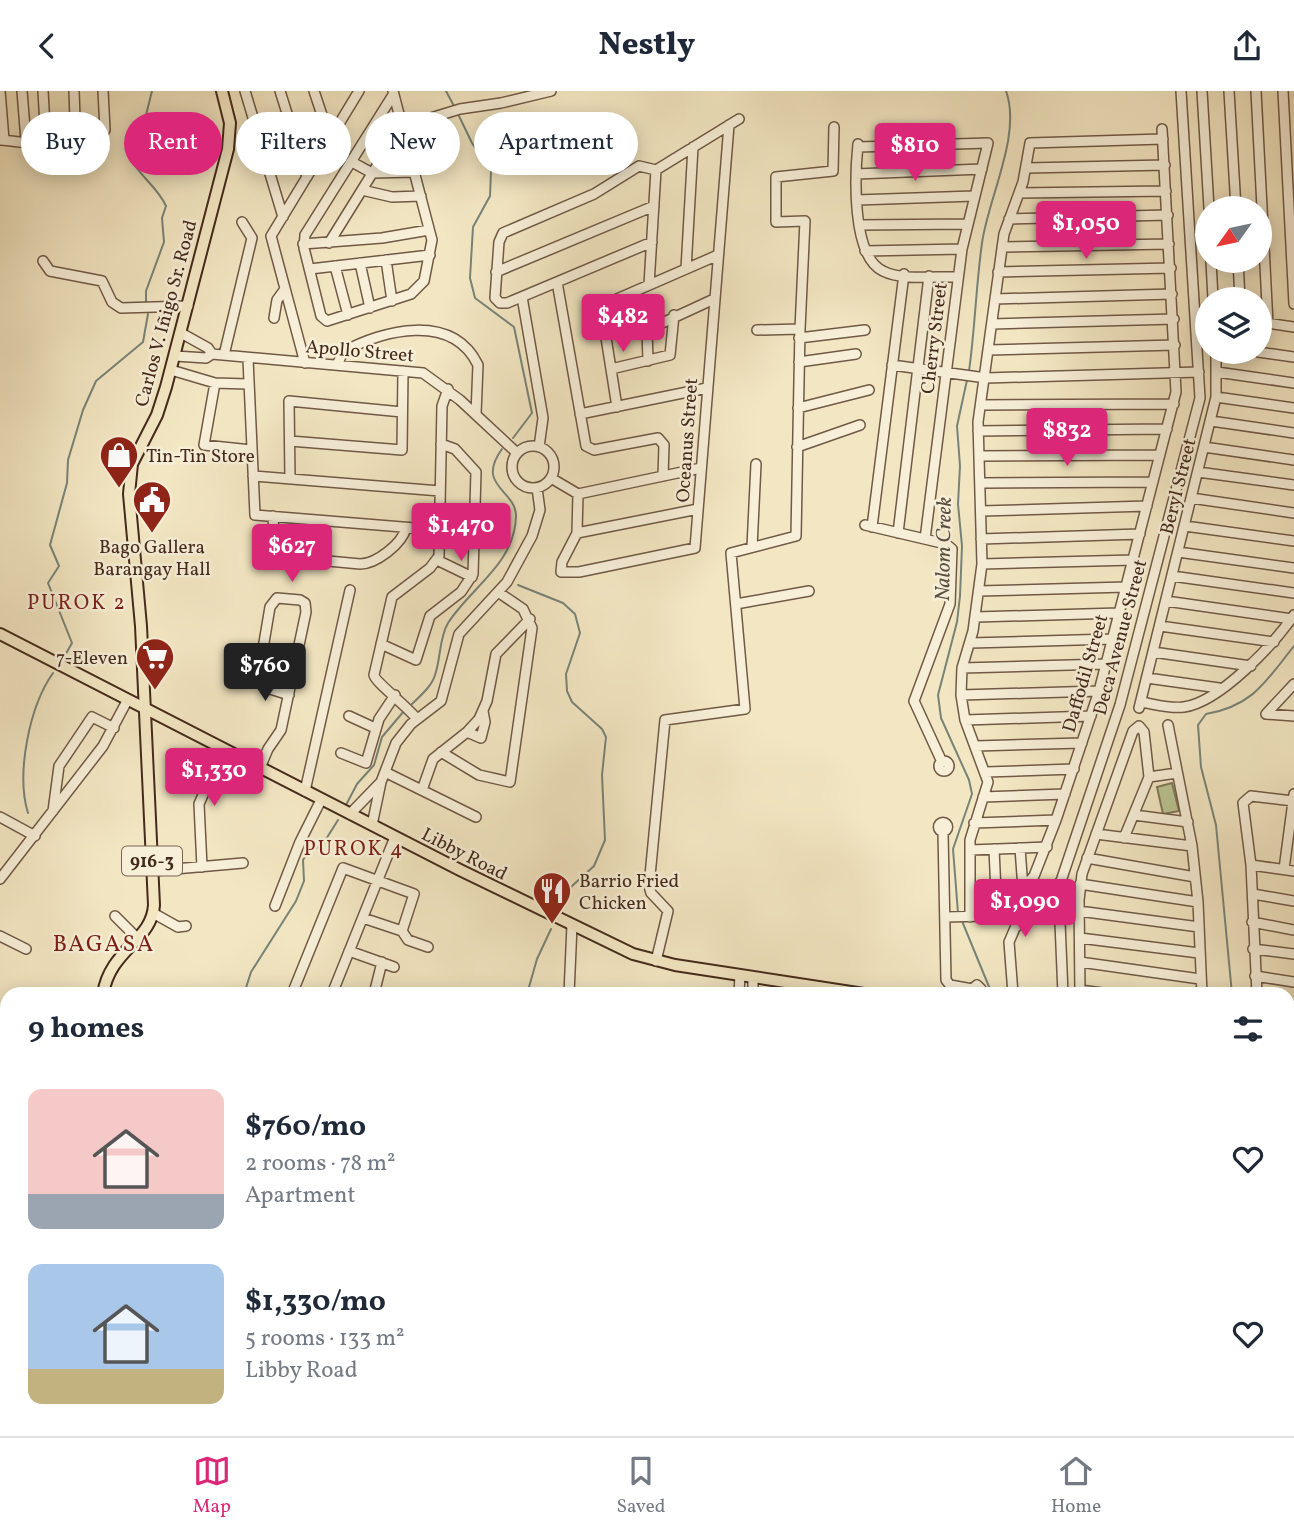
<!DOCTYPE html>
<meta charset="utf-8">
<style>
:root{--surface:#fff;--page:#f2f2f3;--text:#1f2937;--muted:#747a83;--line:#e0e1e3;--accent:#db2777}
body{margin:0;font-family:Vollkorn,serif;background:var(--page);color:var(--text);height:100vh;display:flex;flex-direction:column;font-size:26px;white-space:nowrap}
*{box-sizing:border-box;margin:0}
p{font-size:23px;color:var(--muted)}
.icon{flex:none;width:38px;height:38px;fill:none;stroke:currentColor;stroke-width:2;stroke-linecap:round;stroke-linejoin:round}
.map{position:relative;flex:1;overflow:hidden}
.sheet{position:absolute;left:0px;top:896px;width:1295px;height:450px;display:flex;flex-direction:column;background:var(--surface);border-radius:21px 21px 0 0;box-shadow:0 4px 18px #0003}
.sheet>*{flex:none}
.guide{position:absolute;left:21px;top:21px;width:700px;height:63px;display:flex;gap:14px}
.needle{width:46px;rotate:237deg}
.buttons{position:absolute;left:1195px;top:105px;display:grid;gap:14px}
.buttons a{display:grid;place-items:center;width:77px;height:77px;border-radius:50%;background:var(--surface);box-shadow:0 4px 18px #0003;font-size:35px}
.price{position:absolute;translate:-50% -60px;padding:0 16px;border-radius:7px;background:var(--accent);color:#fff;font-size:23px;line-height:46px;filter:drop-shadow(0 2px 4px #0008)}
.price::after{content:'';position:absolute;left:50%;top:42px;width:21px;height:16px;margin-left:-10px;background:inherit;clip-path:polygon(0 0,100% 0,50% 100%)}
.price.on{background:#222;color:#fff}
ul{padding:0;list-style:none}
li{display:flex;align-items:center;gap:21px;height:175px;padding:0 28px}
li span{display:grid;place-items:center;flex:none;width:196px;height:140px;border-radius:14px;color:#555}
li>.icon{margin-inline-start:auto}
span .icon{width:84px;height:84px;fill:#fffc;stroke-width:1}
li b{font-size:30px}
h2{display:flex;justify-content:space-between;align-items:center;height:84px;padding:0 28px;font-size:30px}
.chip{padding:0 24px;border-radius:32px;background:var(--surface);box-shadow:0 4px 18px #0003;font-size:24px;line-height:63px}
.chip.on{background:var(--accent);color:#fff}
header{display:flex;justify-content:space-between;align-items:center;height:91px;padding:0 28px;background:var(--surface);font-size:32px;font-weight:800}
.tab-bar{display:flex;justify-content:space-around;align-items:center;height:98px;border-top:2px solid var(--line);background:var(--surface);font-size:19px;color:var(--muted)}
.tab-bar a{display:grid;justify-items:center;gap:4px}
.tab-bar .on{color:var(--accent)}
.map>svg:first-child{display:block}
.green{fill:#bbc593;stroke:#807858;stroke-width:2}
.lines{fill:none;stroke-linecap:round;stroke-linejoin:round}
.stream{stroke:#788378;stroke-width:2}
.minor-casing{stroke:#705946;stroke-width:12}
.major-casing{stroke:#442a1c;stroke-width:14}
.minor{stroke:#f7efd8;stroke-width:9}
.major{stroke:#f3e7c3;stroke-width:10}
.labels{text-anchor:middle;stroke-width:5;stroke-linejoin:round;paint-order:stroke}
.shield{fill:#f7efd8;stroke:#7a6554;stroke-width:2}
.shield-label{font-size:18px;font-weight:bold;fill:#442a1c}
.street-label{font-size:19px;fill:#442a1c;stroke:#f7efd8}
.poi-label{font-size:19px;fill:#442a1c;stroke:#f7efd8;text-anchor:start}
.water-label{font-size:21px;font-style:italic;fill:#5a4f42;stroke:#f7efd8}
.neighbourhood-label{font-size:21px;letter-spacing:2px;fill:#7a1f14;stroke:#f7efd8}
.quarter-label{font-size:23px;letter-spacing:2px;fill:#7a1f14;stroke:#f7efd8}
</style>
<header><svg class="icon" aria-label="back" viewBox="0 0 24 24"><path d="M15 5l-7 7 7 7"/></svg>Nestly<svg class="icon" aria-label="share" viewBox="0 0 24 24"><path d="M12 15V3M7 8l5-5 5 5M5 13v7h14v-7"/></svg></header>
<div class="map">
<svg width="1294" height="1345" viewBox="0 0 1294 1345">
<rect width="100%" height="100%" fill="#f3e7c3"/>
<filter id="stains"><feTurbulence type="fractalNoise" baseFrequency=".00286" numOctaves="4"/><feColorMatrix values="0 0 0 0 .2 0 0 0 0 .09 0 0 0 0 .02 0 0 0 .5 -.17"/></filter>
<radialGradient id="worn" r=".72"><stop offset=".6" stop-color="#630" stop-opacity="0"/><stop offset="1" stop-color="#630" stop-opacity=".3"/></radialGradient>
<path class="green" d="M1172 692 1179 720 1163 723 1157 696Z"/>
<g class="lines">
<path class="stream" d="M446 0 455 17
M457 21 472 52 491 80 490 105 473 136 470 187 475 207 514 236 532 322 513 347
M146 211V200L164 151 162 127 166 115C156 92 128 78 126 52L146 24 152 0
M969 280C975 238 976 194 982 152 988 107 1022 44 1006 0
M518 494 563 512 575 523 580 542 566 583 567 600 572 611 602 638 606 646 602 684 605 749 594 775 572 795 564 808
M64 566 72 552 48 492 59 475 50 454 67 392 68 369 83 319 96 290 143 251 148 223
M412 613C420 605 432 595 435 584 441 567 439 547 448 532 471 496 515 473 516 425 516 399 475 395 502 358
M346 714 357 693 374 674 382 646 404 620
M28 722C16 683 29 616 53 582
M958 822 953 758 972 703 969 689 941 627 938 604 957 531 960 505 962 455 958 413 960 375 957 335 967 289
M962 830 992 903
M1234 900 1243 903
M244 903 251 881 296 810 304 790 303 769 307 763 323 753 338 729
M527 903 537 868 551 838
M1232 903 1216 734 1201 676 1198 634 1206 623C1253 615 1266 590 1294 555
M1288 926H1294
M1288 1099 1294 1081
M1288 1309 1294 1313
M900 1339 901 1345
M1022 1339 1026 1345
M239 1345 241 1339"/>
<g class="minor-casing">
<path id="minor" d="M0 0 4 49
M22 0 26 50
M43 0 46 53
M74 0 76 55
M245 0 283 126
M280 0 307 86
M314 0 330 48
M1202 0 1209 117
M1229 0 1236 117
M1256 0 1268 233
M1283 0 1294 213
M393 4 305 144 304 157 321 225 327 230 411 203 424 190 432 149 393 0
M0 49C27 50 90 67 105 39L103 0
M858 53C855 82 851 165 883 180 902 190 936 185 958 186
M858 56 988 52 962 158 925 448
M352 71 372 82 414 81
M1027 77 1165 74
M656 79 739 28
M856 83 982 78
M362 99 392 106 421 105
M1019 102 1166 100
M857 109 974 105
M1009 128 1168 124
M242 131 252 147
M860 134 967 133
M652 151 507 212H500L495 207 499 151 503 142 594 103 639 75 656 79
M329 152 401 36 460 18 501 12 551 0
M303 153 382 147 429 139
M1002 156 1169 153
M865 160 962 158
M386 169 392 210
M43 170 50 180 102 190 112 211 121 217 188 215
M1211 170 1213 208
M1238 170 1240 208
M360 172 370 217
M335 175 348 224
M310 178 430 164
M686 178 693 56
M496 181 654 115
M998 181 1171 177
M557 191 586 355 594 359 658 347 664 354 663 385
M649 194 656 79
M522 206 543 327 539 356
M995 208 1172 203
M274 227 277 209 285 198
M1260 231 1294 236
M992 233 1174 228
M757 239 800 238
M181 242 208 257 212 263
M799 247 865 239
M989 259 1175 254
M1258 261 1294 266
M224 264 252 147
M175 265 206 267 212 263 423 282 460 309 517 362
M248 268 255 424 476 442
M648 270 647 239 714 208
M799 271 856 263
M305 272 271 145 359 0
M337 274 343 261C383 239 452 221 478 274L476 323
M892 274 986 287 1199 281
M611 278 670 264 674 224
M171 279 215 292 247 293
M1217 281 1294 292
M215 292 204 354 251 359
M1216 306 1294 317
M982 314 1174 313
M617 316 601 215 718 164
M798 317 869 299
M580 323 707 297
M1211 330 1294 342
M978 340 1167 338
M290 350 402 359 403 280
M512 376a21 21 0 1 1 42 0a21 21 0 1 1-42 0Z
M797 356 860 334
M1204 356 1294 369
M979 365 1160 364
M1198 381 1294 394
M253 385 440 400
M551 387 578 403 701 377
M290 388 289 310 402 321
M981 392 1153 391
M578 403 577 442 562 471 561 481H579L695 457 729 34
M1191 407 1294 422
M981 420 1147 415
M273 425 275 465 360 473C376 473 402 453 406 437
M865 434 946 453 952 458 950 513 914 610 942 671
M1185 435 1294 450
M872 436 904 183
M577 442 698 418
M898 442 929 185
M981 448 1140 443
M752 456 756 373
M1178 461 1294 477
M437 469 472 486
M982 473 1134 469
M1172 485 1294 502
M979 500 1126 496
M1166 510 1292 528
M736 513 809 500
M976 526 1119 522
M1160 535 1274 551
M970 552 1112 548
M381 553 416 569 430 525 461 501 473 483 476 381 455 358 441 353
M1153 561 1251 575
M962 577 1106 573
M1147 587 1219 597
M1294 593 1266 623 1294 625
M961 604 1099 600
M1141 611C1154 613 1170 618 1184 616 1220 611 1274 553 1294 524
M1139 617 1216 306V261
M349 625 375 637
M417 628C408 616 375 591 374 584L392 506 430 477 439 465 442 315 448 298
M965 629 1091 625
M1168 634 1192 755 1198 811 1202 903
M467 641 481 647 485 631 483 620
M976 655 1082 652
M441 661 479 684 510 691 532 537 523 518 498 501
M341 662 366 672 379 628 395 604
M939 675a5 5 0 1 1 10 0a5 5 0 1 1-10 0Z
M260 677 268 658 281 639 306 521 305 512 300 509 277 507 270 516 258 587 264 596 289 604
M385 681 476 726
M986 681 1074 678
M1149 686 1177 682
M422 699 433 668 467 641 479 628 487 610 496 563 530 528
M305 700 350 499
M983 706 1065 703
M53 720 59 675 92 626 114 637
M350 723 381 691
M1134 724 1188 731
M0 726 35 745
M938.5 736a4.5 4.5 0 1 1 9 0a4.5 4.5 0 1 1-9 0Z
M974 732 1056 729
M372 734 381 691 396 652 411 633 441 610 459 543 507 491 532 445 540 419 537 397
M943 741 946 889 950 894 972 898
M1096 743 1192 755
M1020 757 1023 798
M994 758 997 823
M970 759 1047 756
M1087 767 1195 786
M1251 774 1294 780
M202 776 199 713 223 658
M1284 778 1294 703
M152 780 243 772
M0 788 103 655 127 610
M1080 793 1198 811
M1053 798 1059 808 1063 903
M1253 803 1294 810
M275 815 300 751 321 709
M1079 820 1199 836
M153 822 178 836 186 835
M115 825 137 847
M945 826 986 825 1000 821 1034 785 1056 729 1099 600 1176 301 1162 38
M970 826V749L988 691 965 629 961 604 962 577 973 540 982 473 978 331 1004 143 1023 91 1030 52 1163 48
M363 827 402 840
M1252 831 1294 839
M402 840 408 849 428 856
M0 845 26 858
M1080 847 1199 862
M1253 858 1294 863
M349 860 394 876
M656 870 668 820 651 802 649 795 665 629 745 618 731 462 796 445 800 238 805 130 776 131V86L833 80 834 36
M1080 871 1200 888
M1255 885 1294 891
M1080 899 1110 903
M292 903 343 777 414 803 402 840
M332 903 395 746
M374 903 382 871
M569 903 572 834
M739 903 740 884
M753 903V886
M976 903 972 898 977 894 981 898 977 903
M1013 903 1009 851 1015 837 1061 790 1120 614 1200 307 1181 0
M1080 903 1079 809 1082 783 1133 640 1139 635 1144 641 1149 686 1124 747
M1257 903 1251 774 1243 712 1251 705 1293 710
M1288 917 1294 918
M0 928 7 927
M1288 930 1294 931
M0 968H7
M1288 1016 1294 1013
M0 1061 7 1094
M0 1189 7 1224
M0 1265 7 1267
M698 1339 714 1345
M928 1339 931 1345
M0 1340 24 1343
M309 1345V1339
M417 1345 419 1339"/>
</g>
<g class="major-casing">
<path id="major" d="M0 543 460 779 633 863 675 874 864 903
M103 903C110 858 152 850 154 814L141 535 129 403 132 373 157 324 166 296 228 58 230 32 222 0
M1288 966 1294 967
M59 1345 60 1339"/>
</g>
<use href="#minor" class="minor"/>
<use href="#major" class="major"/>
</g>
<defs>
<g id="shop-pin" transform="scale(2.0125)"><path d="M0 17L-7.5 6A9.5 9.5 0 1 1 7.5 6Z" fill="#8f2418" stroke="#f7efd8"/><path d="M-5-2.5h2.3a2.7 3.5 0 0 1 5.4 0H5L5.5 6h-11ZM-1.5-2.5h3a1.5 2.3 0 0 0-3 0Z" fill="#fff"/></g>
<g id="civic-pin" transform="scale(2.0125)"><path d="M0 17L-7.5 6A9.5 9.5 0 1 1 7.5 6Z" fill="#8f2418" stroke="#f7efd8"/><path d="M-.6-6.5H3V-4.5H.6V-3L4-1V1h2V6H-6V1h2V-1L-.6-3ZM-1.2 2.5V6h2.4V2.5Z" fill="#fff"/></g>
<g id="supermarket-pin" transform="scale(2.0125)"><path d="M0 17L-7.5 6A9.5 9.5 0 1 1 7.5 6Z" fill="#8f2418" stroke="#f7efd8"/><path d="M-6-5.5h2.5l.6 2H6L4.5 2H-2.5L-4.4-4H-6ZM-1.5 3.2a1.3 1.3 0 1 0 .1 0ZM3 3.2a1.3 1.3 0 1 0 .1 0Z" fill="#fff"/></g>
<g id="restaurant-pin" transform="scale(2.0125)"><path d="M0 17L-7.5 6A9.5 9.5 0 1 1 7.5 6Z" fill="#8f2418" stroke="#f7efd8"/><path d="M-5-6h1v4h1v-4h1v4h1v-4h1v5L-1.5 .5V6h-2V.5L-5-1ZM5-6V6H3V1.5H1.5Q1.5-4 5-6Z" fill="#fff"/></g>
</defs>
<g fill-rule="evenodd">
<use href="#shop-pin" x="119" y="364"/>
<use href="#civic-pin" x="152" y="409"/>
<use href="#supermarket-pin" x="155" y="566"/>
<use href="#restaurant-pin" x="552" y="800"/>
</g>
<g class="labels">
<rect class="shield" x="122" y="755.5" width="60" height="29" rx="5"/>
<g class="shield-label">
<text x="152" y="776">916-3</text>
</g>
<g class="street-label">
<text transform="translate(165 222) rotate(-75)" y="7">Carlos V. Iñigo Sr. Road</text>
<text transform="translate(933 247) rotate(-83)" y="7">Cherry Street</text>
<text transform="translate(360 259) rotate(5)" y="7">Apollo Street</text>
<text transform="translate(686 349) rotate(-86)" y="7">Oceanus Street</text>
<text transform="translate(1177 395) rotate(-76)" y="7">Beryl Street</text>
<text transform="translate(1119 546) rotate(-75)" y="7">Deca Avenue Street</text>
<text transform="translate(1084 582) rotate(-74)" y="7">Daffodil Street</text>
<text transform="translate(465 762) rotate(27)" y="7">Libby Road</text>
</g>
<g class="poi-label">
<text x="146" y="371">Tin-Tin Store</text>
<text x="152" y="462" text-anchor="middle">Bago Gallera<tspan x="152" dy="22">Barangay Hall</tspan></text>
<text x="128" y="573" text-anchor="end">7-Eleven</text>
<text x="579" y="796">Barrio Fried<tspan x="579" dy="22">Chicken</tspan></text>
</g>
<g class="water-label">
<text transform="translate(943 458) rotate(-89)" y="7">Nalom Creek</text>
</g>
<g class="neighbourhood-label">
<text x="77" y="518">PUROK 2</text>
<text x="354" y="764">PUROK 4</text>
</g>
<g class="quarter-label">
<text x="104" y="860">BAGASA</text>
</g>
</g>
<rect width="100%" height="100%" filter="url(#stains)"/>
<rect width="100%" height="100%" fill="url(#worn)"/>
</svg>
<div class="buttons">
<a><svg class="needle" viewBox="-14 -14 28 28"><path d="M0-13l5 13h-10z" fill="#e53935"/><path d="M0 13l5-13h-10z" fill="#747a83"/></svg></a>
<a><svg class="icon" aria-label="layers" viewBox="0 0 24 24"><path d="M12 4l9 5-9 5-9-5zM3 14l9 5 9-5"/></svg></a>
</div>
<b class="price" style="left:915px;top:92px">$810</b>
<b class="price" style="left:1086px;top:170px">$1,050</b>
<b class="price" style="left:623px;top:263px">$482</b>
<b class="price" style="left:1067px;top:377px">$832</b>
<b class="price" style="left:461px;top:472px">$1,470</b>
<b class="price" style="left:292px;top:493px">$627</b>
<b class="price on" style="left:265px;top:612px">$760</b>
<b class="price" style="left:214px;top:717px">$1,330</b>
<b class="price" style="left:1025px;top:848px">$1,090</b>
<div class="guide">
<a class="chip">Buy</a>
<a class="chip on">Rent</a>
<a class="chip">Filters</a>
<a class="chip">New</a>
<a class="chip">Apartment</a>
</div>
<section class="sheet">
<h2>9 homes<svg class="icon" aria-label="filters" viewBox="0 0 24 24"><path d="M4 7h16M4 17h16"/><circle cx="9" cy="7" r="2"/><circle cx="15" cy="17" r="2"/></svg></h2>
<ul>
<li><span style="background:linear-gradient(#f6c9c9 75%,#9aa5b1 0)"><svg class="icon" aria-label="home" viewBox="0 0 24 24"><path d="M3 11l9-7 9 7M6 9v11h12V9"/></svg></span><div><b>$760/mo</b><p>2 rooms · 78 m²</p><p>Apartment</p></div><svg class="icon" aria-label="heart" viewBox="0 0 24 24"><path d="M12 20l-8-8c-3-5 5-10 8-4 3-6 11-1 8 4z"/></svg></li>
<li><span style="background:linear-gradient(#a9c7e8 75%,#c2b280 0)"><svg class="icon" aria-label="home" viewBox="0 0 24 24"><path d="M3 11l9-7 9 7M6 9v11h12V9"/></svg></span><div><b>$1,330/mo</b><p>5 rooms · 133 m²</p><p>Libby Road</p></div><svg class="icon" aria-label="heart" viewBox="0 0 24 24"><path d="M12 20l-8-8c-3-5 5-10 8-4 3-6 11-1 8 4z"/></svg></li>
</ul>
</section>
</div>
<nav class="tab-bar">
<a class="on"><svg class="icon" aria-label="map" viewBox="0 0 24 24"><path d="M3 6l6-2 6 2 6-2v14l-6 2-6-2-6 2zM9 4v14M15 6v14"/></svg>Map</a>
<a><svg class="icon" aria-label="saved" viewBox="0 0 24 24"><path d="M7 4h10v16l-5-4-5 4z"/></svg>Saved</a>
<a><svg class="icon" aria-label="home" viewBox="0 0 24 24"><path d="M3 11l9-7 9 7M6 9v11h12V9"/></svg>Home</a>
</nav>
